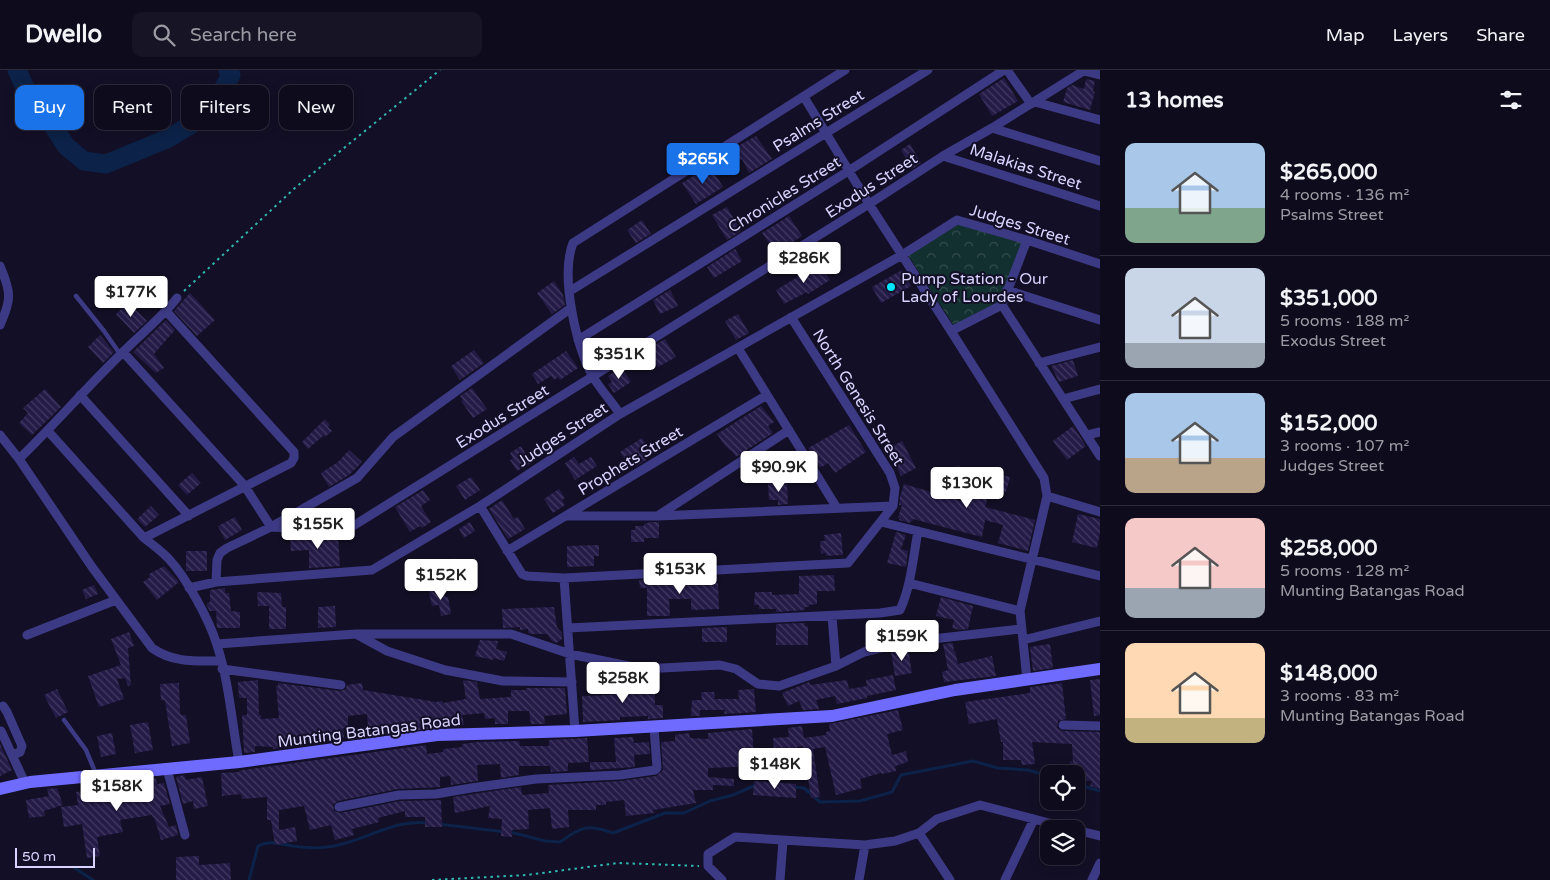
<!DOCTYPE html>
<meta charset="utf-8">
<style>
:root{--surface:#0e0b1c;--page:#171425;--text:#f1f3f6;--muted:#9b9ba3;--line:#2e2b3b;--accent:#1a73e8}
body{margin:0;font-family:"Varela Round",sans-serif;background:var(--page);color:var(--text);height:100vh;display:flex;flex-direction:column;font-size:19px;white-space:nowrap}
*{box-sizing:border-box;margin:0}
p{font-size:16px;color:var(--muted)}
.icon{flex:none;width:28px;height:28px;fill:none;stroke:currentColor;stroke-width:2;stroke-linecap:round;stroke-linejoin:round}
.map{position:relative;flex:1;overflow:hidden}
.details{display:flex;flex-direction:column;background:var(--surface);width:450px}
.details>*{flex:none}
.guide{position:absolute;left:15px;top:15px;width:475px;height:45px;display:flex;gap:10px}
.fabs{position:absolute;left:1040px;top:695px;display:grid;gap:10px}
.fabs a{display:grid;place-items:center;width:45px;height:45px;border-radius:10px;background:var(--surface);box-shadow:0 2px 12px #0003,0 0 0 1px var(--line);font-size:25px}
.scale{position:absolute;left:15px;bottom:12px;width:80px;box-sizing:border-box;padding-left:5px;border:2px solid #d9d4ff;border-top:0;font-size:14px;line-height:18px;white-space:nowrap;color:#d9d4ff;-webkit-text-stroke:4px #130f26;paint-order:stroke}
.price{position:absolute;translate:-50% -42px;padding:0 11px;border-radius:5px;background:#fff;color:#222;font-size:16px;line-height:32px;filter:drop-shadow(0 1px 2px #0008)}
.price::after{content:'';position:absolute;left:50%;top:30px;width:15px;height:11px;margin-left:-8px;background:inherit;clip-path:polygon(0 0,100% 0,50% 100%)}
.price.on{background:var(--accent);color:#fff}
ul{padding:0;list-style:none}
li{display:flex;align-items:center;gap:15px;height:125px;padding:0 25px}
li+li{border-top:1px solid var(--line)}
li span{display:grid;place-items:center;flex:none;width:140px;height:100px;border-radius:10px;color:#555}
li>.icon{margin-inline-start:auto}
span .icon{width:60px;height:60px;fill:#fffc;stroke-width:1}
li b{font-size:21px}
h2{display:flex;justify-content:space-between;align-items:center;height:60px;padding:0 25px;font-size:21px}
.chip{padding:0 18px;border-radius:10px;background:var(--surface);box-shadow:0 2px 12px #0003,0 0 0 1px var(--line);font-size:18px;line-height:45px}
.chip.on{background:var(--accent);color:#fff}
header{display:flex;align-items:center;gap:30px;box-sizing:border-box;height:70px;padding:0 25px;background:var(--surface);border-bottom:1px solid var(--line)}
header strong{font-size:24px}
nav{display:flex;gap:28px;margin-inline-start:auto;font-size:18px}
.search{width:350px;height:45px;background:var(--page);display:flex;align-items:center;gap:12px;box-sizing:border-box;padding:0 18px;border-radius:10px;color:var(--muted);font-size:19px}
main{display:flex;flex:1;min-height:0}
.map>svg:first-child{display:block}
.park{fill:url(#park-crowns)}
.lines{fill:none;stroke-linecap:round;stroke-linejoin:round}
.stream{stroke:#0c2248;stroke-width:3}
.river{stroke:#0c2248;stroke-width:19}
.building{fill:url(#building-back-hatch)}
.path{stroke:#2fb8b0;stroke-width:2;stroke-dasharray:2.5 4;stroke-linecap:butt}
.lane{stroke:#3d3a85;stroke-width:4.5}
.street{stroke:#3d3a85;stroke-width:9}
.secondary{stroke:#6f6bff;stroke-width:12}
.poi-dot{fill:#00e5ff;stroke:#130f26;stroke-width:2}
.labels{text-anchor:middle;stroke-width:4;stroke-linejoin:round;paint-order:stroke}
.street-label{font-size:16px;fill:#d9d4ff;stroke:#130f26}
.poi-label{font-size:16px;fill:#d9d4ff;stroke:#130f26;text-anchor:start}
</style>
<header>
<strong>Dwello</strong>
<div class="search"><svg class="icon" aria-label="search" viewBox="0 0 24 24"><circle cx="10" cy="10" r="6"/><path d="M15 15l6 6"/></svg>Search here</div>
<nav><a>Map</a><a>Layers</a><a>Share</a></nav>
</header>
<main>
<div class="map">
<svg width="1100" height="810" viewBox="0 0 1100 810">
<defs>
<pattern id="park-crowns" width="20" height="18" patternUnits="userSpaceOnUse" patternTransform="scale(1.25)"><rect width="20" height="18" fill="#12302f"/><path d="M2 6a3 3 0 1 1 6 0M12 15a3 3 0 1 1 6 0" fill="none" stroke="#344d4e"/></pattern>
<pattern id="building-back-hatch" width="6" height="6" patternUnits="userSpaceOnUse" patternTransform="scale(1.25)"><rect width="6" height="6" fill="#241b47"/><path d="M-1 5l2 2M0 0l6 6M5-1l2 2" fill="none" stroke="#433b63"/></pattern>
</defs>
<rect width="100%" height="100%" fill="#130f26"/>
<path class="park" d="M958 152 1025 171 1000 232 956 259 906 182Z"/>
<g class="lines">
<path class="stream" d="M1076 714 1100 721
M792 717 804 718 820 732 860 731 892 722 901 705 973 691 998 698 1028 700 1049 706
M438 754 514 763 545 771 560 772C582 756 588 754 613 763L665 743H684L710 731 733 725 756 715
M73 797 93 810
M249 810 258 776C270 770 279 774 292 776 306 778 323 779 338 775 367 769 396 749 427 753"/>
<path class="river" d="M17 0 33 36 50 51 66 76 84 91 106 94 169 68 197 51 219 26 231 5 228 0"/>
</g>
<path class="building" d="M1004 8 1018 31 992 46 979 24Z
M1086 9 1095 11 1093 21 1095 22 1090 40 1063 32 1067 18 1072 15 1084 19Z
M756 66 772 89 749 103 742 89 733 94 727 82Z
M910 74 921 93 912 99 901 80Z
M710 96 723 117 696 134 682 113Z
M727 137 741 161 727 170 712 145Z
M789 146 802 166 776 183 762 163Z
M642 150 651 164 636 173 627 160Z
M735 179 742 191 714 208 707 197Z
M819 192 830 210 808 224 807 222 784 234 776 220 798 207 797 206Z
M902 200 911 216 881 233 872 217Z
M554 211 563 225 565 235 552 244 537 223Z
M670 220 678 236 660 244 653 230Z
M190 223 215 250 197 266 174 241Z
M128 232 147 251 134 263 116 244Z
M738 244 749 263 736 270 725 251Z
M166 250 175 260 154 284 164 298 156 303 133 282Z
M100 265 114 282 103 293 88 277Z
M665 269 676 287 658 297 648 279Z
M474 280 484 293 460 310 451 296Z
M566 281 578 298 560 310 558 307 554 310 551 306 538 314 532 304Z
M1073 290 1078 306 1059 312 1051 296Z
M621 297 631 312 614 323 608 314 612 312 608 306Z
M472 318 487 339 473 348 461 331 463 330 460 326Z
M45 319 61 337 32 365 19 353 28 343 23 338Z
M761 336 774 352 768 356 773 363 736 387 731 380 730 381 727 377H726L717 364Z
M325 349 330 355 328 357 332 361 325 367 324 365 308 379 302 372Z
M849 355 866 382 835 403 828 393 820 398 808 378Z
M1073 356 1086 376 1067 390 1053 371Z
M642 368 652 383 644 388 646 390 637 396 635 392 629 395 620 382Z
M902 371 916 398 901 406 887 379Z
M521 376 531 393 517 401 510 390 513 388 510 383Z
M349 380 362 392 349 405 329 417 321 403 338 392Z
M574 387 579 394 591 387 597 396 575 410 565 393Z
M956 396 1010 407 1006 422 990 419 985 437 1035 450 1028 481 998 473 1003 455 985 450 982 467 913 449 912 452 910 451V453L899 450 900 448H898L902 435H899L900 427 904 414 968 433 973 415 972 413 953 409Z
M940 399 942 404 944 403 950 414 940 419 932 404Z
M192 403 201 413 187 425 178 415Z
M471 407 480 420 465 430 456 416Z
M768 413H787L788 434 778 435V430H769Z
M559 419 565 428 562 430 565 435 553 443 544 429Z
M423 420 430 430 421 436 431 452 422 458 420 456 410 462 395 437Z
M502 430 514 449 518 447 525 459 508 469 489 439Z
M151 436 159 445 145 457 137 449Z
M1078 444 1100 449V462L1097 478 1072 472Z
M235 447 242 460 225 470 218 456Z
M470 452 475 461 464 468 459 459Z
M651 452H659V468H644V472H631V460H635V456H644V454Z
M896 462 906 465 901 479 908 481 906 497 887 493Z
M841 463 843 485 826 486V483L821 484 820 471H825L824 465Z
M290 464 338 467 340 496 309 498V480L291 481Z
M599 475V486H594V496L567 497V476Z
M186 481H207V501H186Z
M455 488 460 499 450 505 444 494Z
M164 496 179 512 157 530 143 512 150 507 149 504Z
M834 505 835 521H817V534L809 535V537H805V540L776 542V539H759V535H754L755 522H772V525L799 524V506Z
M639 510H710V513H718L719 539 691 540V529H669L670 546H647V518H640Z
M94 515 98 524 86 529 82 520Z
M225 518V523H229L231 541 240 542V558H217L216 541H210L207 536V533L210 532V520Z
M444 518 445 527H448L451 544 441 546 439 535 432 536 429 521Z
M257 522 281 523 282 537H286V559H269V536H258Z
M941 527 973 536 968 559 960 560 952 558 954 550 936 546Z
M335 536 336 557 318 558V537Z
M554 537 557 557 562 563V569L556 573 552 571 547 564H532L528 563V559L520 560V557L503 558 502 539Z
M805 553V556H808V575H776V554Z
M727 557V572H702V558Z
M129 562 134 576 128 578 131 615 128 616 125 608 117 609 124 629 99 637 88 606 121 595 111 569Z
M480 570 498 571 496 579 507 582 504 591 494 588 493 590 475 586Z
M953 573 954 582 955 581 958 594 992 586 996 606 944 612 942 602 948 600 943 574Z
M1050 574 1053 598 1033 601 1030 577Z
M908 578 912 603 895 606 891 582Z
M654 605 655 635H663V648L648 649V646L620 647V650L583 652 582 626 608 625 621 623V620L643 619 642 606Z
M893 605 896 620 867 626V628L837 634 835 626 816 630 819 639 803 640 799 631 788 636 782 623 809 612 810 615 847 610 849 619 867 616 866 610Z
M1100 609V645L1094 646 1090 610Z
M258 610 259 645H261V649L279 648 276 616H278V613L340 621 346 619 347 615 362 613 363 620 436 632 442 631 443 633 466 629 463 610 477 612 480 629 511 627V620H526V618H565L567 644 544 646 545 654H531L529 641H508V654H495V648L485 649 484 643 462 645 464 655 369 666 367 644 348 646V658H343L344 668 331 669V665L305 668 306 672 289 674V677L273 679V677L255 676V682L244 683 242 645H247V628H239L238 612Z
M179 613 180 642 181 645H186L190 673 172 676 165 630 161 631 160 614Z
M1062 613 1066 649 1058 651 1057 658 1063 661 1100 662V719L1090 716 1092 711 1076 710V704H1069L1070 691 1073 692 1072 674 1032 672 1035 694 1022 695 1021 690H1003V672H1001L997 649 969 654 965 632 1030 623V617Z
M57 619 68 642 56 648 44 625Z
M754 619 756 642 724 644 725 640H700V646H691L692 630H702L701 622H714L715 629H739L738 620Z
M898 640 903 660 887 664 892 685 906 681 908 692 895 696 896 701 882 704 881 703 860 709 862 718 836 725 825 677 813 679 820 727 811 728 803 676 797 677V688L785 689V692L775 693 773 668 789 667 788 658 802 656 804 668 826 665V662L830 661 829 654Z
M148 652 153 680 135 683 130 655Z
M752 659 754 687H758L759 696 708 698V707L734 709V716L713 715V720H693L696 733 653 740 654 743 626 746 624 730 606 732V735H596V740H568L569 757 552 759 550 738 528 740 529 759 512 760V767L501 766 502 749 488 748 490 736 455 743 453 727 521 717 522 725 549 723 548 715 620 711 656 706 663 700 661 672 675 671V665L689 663 690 668 708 669V663Z
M112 663 116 684 101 687 97 666Z
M633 667 634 673 649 672 650 684 634 685 635 697 590 700V692H616L614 668Z
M587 668 589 692 568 693V701L551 702 550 696H519V705L501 708 500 694 477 695 478 711 451 715 450 706 440 707V717L398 719 338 731 333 735 334 741 340 743 400 731 441 730 442 757H425V747H405V741L378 748 379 752 352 759 354 765 335 770 331 755 310 760 304 736 279 740V760L295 757 297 771 275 775 271 750H267V727L242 729 241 724 222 726 221 703 239 702V701L243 700 426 675 427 684 443 682V679L462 677V674L478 672 519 671 520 676H549V670Z
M0 674 12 700 0 706Z
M184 705 186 710 202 707 208 736 194 739 193 731 183 734 176 707Z
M156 708 157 714 164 713 170 734 160 736 169 757 176 755 178 765 161 770 154 747 153 748 152 745 120 750 123 762 97 767 100 786 87 788 82 754 64 757 61 737 78 735 76 722 108 718 109 725 140 720 139 710Z
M754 711 796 714V728L753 725Z
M57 718 63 735 44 741 45 746 29 748 26 730 49 726 47 719Z
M199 786V795L230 793 231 810H176V787Z"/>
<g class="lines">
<path class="path" d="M184 221 296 117 440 0
M432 810 527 805 618 793 699 796"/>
<path class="lane" d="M76 226 104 261 120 284
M64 650 86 680 96 704"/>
<path class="street" d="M1007 0 1031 34
M1084 1 1100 5
M804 27 869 134 951 261
M1035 32 1100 50
M992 58 1100 91
M943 86 1100 136
M0 196C11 222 12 229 0 255
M1007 220 1100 250
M570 221 928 0
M177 228C161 248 141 264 123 282 87 317 55 354 19 389L92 497 152 578C173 593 196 591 221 591
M1002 235 1027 170
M578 270 850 100 1004 0
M738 278 837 438
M123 282 244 415 271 457 345 461 869 134 943 86 992 58 1085 0
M1039 293 1100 277
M80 325 189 446
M1063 329 1100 319
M620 344C612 332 601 320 593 307 576 276 560 206 573 173L845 0
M48 361 144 468 291 393 294 388V382L166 241
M0 365 19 389
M1087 365 1100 362
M1047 426 1100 442
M480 436 522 504 527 506 564 508 848 493 893 436 895 418 890 403 791 247
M659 445 789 360
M566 446H658L893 436
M881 452 1100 506
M144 468C152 474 161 481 168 488 186 507 209 549 217 575 229 612 232 653 239 692
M507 481 767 325
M564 508 575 661
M216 512 217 490 220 483 227 478 271 457 357 408 393 367 571 238
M909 513 1020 541
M189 518 216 512 372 500 480 436 620 344 902 185 957 150 1027 170 1100 194
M832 546 836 596 864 582 906 572 1021 559
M568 558 880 543 900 540C911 516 913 488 918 461
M356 564 387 581 445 600 503 611 572 612
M27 565 116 530
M1023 570 1100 551
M217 574 356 564H511L570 584 643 599 720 595 736 599 758 614 779 616 836 596
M222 599 341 615
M1027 610 1020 541 1047 426 1044 408 951 261 1002 235 1100 386
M3 636 7 642 22 676 20 682 13 685
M1063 655 1100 656
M1 661 25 713
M167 699 185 765
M339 737 399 725 436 724 471 718 536 709 620 705 655 700 657 698 654 657
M1076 760 1100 766
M919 763 950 810
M722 810 708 796V784L735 767 865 775 895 771 919 763 937 749 980 735 1072 759
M780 810 783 771
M859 810 865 775
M1005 810 1034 749
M1092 810 1100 793"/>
<path class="secondary" d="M0 719 30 712 239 692 437 665 575 661 832 646 955 620 1100 599"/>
</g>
<circle class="poi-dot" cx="891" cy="217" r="5"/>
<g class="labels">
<g class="street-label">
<text transform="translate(818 50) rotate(-32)" y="6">Psalms Street</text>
<text transform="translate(1026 96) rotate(18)" y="6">Malakias Street</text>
<text transform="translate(871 115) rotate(-33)" y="6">Exodus Street</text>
<text transform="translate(784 124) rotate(-32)" y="6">Chronicles Street</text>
<text transform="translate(1020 154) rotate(17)" y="6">Judges Street</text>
<text transform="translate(859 327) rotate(58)" y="6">North Genesis Street</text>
<text transform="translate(502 346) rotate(-32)" y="6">Exodus Street</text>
<text transform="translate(562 364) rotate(-33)" y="6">Judges Street</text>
<text transform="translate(630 390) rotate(-31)" y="6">Prophets Street</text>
<text transform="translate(369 660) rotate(-7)" y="6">Munting Batangas Road</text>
</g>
<g class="poi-label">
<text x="901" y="214">Pump Station - Our<tspan x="901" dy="18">Lady of Lourdes</tspan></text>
</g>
</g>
</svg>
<div class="fabs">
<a><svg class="icon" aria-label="locate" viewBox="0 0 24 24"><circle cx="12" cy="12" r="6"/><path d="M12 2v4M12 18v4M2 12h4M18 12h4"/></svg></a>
<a><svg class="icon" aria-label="layers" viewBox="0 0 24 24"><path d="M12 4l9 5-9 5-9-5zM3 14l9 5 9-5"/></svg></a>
</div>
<div class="scale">50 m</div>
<b class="price on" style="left:703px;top:115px">$265K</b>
<b class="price" style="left:804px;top:214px">$286K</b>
<b class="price" style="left:131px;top:248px">$177K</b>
<b class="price" style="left:619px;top:310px">$351K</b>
<b class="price" style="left:779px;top:423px">$90.9K</b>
<b class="price" style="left:967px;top:439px">$130K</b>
<b class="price" style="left:318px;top:480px">$155K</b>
<b class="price" style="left:680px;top:525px">$153K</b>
<b class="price" style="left:441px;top:531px">$152K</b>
<b class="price" style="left:902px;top:592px">$159K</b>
<b class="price" style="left:623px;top:634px">$258K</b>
<b class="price" style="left:775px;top:720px">$148K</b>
<b class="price" style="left:117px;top:742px">$158K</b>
<div class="guide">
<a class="chip on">Buy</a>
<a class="chip">Rent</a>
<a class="chip">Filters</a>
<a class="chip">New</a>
</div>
</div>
<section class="details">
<h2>13 homes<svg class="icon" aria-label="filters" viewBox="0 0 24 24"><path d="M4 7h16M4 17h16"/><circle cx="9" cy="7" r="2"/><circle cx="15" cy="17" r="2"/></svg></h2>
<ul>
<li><span style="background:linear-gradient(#a9c7e8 65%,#7fa58c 0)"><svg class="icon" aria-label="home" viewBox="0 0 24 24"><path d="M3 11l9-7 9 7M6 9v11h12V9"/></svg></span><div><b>$265,000</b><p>4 rooms · 136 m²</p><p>Psalms Street</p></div></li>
<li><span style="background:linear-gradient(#c9d6e8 75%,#9aa5b1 0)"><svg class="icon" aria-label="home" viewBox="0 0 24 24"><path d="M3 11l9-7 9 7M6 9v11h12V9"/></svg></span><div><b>$351,000</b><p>5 rooms · 188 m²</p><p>Exodus Street</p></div></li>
<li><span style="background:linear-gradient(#a9c7e8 65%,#b9a48a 0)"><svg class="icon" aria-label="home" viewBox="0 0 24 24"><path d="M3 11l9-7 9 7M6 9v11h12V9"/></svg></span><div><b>$152,000</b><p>3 rooms · 107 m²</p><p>Judges Street</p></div></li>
<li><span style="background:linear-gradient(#f6c9c9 70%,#9aa5b1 0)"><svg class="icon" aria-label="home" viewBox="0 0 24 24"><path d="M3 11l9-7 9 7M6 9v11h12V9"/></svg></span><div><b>$258,000</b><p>5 rooms · 128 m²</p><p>Munting Batangas Road</p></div></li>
<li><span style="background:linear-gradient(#ffd9b3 75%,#c2b280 0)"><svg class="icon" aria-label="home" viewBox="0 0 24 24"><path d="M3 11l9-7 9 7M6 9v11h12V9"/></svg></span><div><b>$148,000</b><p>3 rooms · 83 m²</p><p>Munting Batangas Road</p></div></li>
</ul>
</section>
</main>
